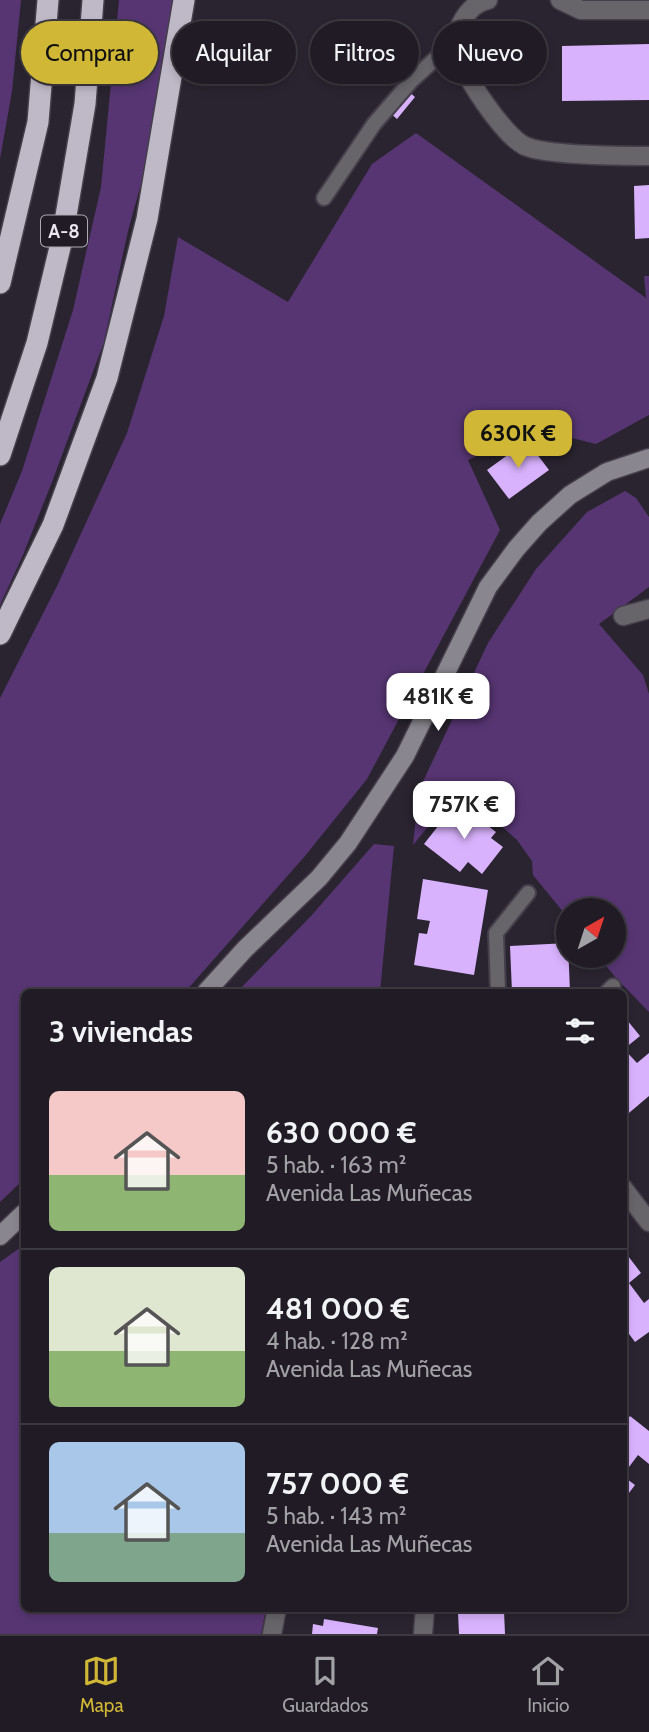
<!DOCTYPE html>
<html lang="es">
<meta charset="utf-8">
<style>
:root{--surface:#201b24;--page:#2d2831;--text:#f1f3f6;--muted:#a2a1a6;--line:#3d3941;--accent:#d0b736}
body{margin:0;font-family:Cabin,sans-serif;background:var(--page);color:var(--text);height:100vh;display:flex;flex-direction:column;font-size:26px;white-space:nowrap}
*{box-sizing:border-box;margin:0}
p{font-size:23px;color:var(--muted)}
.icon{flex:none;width:38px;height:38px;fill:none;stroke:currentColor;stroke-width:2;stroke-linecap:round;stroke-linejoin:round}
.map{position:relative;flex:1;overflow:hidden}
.side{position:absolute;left:21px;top:989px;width:606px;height:623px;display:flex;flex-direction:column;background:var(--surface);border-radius:10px;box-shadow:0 4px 10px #0003,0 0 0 2px var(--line)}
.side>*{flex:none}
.banner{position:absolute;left:21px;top:21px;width:607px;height:63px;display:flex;gap:14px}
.needle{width:46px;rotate:39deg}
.controls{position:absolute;left:556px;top:898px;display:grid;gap:14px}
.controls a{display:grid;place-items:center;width:70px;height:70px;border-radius:50%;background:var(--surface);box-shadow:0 4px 10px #0003,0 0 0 2px var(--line);font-size:35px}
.price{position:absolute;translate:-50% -60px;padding:0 16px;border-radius:14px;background:#fff;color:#222;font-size:23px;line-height:46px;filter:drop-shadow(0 2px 4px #0008)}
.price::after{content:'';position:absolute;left:50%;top:42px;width:21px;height:16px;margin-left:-10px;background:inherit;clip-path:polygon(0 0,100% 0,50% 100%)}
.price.active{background:var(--accent);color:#111}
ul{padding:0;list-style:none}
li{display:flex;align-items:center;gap:21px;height:175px;padding:0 28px}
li+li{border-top:2px solid var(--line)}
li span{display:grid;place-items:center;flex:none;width:196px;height:140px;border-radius:10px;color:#555}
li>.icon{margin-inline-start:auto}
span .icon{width:84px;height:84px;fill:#fffc;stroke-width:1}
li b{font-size:30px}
h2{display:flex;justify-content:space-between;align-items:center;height:84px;padding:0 28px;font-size:30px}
.pill{padding:0 24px;border-radius:32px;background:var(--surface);box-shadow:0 4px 10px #0003,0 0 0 2px var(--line);font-size:24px;line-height:63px}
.pill.active{background:var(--accent);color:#111}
.tab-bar{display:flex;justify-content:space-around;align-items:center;height:98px;border-top:2px solid var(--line);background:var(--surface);font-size:19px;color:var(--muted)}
.tab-bar a{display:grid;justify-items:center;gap:4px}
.tab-bar .active{color:var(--accent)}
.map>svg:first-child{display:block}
.green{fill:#573572}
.building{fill:#d9b2fd}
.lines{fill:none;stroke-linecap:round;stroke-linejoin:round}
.lane-casing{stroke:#453f4b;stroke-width:18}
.street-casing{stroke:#453f4b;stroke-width:21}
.secondary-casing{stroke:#453f4b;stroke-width:21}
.highway-casing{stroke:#453f4b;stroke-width:24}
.lane{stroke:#67646a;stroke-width:14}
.street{stroke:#67646a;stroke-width:18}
.secondary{stroke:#8a868f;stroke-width:18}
.highway{stroke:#bfb8c7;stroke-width:21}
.labels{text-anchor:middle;stroke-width:7;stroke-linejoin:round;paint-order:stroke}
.shield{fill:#211b26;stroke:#aeaab3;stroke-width:2}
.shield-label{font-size:19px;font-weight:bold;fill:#ebe7ef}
</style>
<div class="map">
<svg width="649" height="1634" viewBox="0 0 649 1634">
<rect width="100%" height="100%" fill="#2a2430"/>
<path class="green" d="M0 0H21L12 91 0 159Z
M119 0H176L153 140 128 231 104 342 52 482 23 555 0 605V524L22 471 73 310 101 187Z
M416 133 646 298 644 276H649V415L596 444 531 428 468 460 500 530 367 779 305 856 185 992H24V1179L0 1202V698L58 584 127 433 164 316 178 237 288 302 372 164Z
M625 491 636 498 649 517V587L599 624 643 675 649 694V1012L616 978 598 956H614V910H569V919L533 875 532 861 517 840 459 789 413 845 419 790 488 643 536 569 587 512Z
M374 844 394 846 380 992H237L311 916Z
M24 1245V1608H266L261 1634H0V1262Z"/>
<path class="building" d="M649 44V100L562 101V46Z
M408 91 415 97 397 119 389 112Z
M649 185V238L635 239 634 186Z
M527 441 549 470 509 499 487 470Z
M457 802 496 832 491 838 503 847 482 874 468 862 460 872 424 844Z
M423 879 488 890 474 975 414 965 419 933 427 934 430 921 417 919Z
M568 943 570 992H512L510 946Z
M623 1015 640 1036 624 1049 637 1063 649 1053V1096L623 1118Z
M625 1252 641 1273 629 1283 644 1303 649 1299V1332L635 1342 623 1326V1254Z
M630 1416 649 1431V1464L638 1455 623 1475V1425Z
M623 1476 635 1485 623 1501Z
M504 1611 505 1634H459L458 1613Z
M324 1619 378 1628 377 1634H312L313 1624 323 1626Z"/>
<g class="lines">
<g class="lane-casing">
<path id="lane" d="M324 198 374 124 412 80 444 51 456 49
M498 992 496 933 528 893
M607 992 613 986"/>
</g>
<g class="street-casing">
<path id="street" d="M488 0C468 4 453 30 457 50 461 73 504 136 525 146 548 156 622 156 649 156
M560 0 581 10H649
M623 616 649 609
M623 1188 649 1222
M272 1634 277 1608
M423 1634 425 1608"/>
</g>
<g class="secondary-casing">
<path id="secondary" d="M206 992 245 949 319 878 348 843 405 756 488 587 516 549 539 523 570 495 607 472 649 458
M0 1236 24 1213"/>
</g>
<g class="highway-casing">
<path id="highway" d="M0 283 38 122 48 0
M0 455 37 343 62 239 85 104 93 0
M0 634 53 525 107 378 147 219 184 0"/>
</g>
<use href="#lane" class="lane"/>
<use href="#street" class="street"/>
<use href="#secondary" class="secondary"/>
<use href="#highway" class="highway"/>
</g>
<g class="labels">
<rect class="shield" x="41" y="215.5" width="46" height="31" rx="5"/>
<g class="shield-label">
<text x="64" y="238">A-8</text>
</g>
</g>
</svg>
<div class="controls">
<a><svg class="needle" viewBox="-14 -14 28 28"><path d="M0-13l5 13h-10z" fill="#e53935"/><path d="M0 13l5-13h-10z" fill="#a2a1a6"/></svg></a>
</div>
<b class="price active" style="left:518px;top:470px">630K €</b>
<b class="price" style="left:438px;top:733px">481K €</b>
<b class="price" style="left:464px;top:841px">757K €</b>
<div class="banner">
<a class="pill active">Comprar</a>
<a class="pill">Alquilar</a>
<a class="pill">Filtros</a>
<a class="pill">Nuevo</a>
</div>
<section class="side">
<h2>3 viviendas<svg class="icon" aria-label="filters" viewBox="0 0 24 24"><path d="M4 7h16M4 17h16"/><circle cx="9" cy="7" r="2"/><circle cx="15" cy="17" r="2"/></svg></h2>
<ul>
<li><span style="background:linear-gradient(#f6c9c9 60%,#8fb573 0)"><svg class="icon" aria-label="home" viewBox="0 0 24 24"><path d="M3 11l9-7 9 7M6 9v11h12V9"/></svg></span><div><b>630 000 €</b><p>5 hab. · 163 m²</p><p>Avenida Las Muñecas</p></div></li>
<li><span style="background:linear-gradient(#dfe7d0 60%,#8fb573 0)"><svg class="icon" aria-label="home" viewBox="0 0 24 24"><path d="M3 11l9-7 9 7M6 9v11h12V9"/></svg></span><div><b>481 000 €</b><p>4 hab. · 128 m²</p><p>Avenida Las Muñecas</p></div></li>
<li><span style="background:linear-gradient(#a9c7e8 65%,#7fa58c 0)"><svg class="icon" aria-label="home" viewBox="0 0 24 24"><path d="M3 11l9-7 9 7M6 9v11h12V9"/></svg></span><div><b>757 000 €</b><p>5 hab. · 143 m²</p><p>Avenida Las Muñecas</p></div></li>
</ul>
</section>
</div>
<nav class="tab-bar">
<a class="active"><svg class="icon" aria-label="map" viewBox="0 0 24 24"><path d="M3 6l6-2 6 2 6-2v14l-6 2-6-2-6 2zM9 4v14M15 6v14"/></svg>Mapa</a>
<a><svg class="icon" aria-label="saved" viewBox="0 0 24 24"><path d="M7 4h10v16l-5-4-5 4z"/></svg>Guardados</a>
<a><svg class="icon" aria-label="home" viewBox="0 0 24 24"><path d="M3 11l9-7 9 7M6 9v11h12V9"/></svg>Inicio</a>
</nav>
